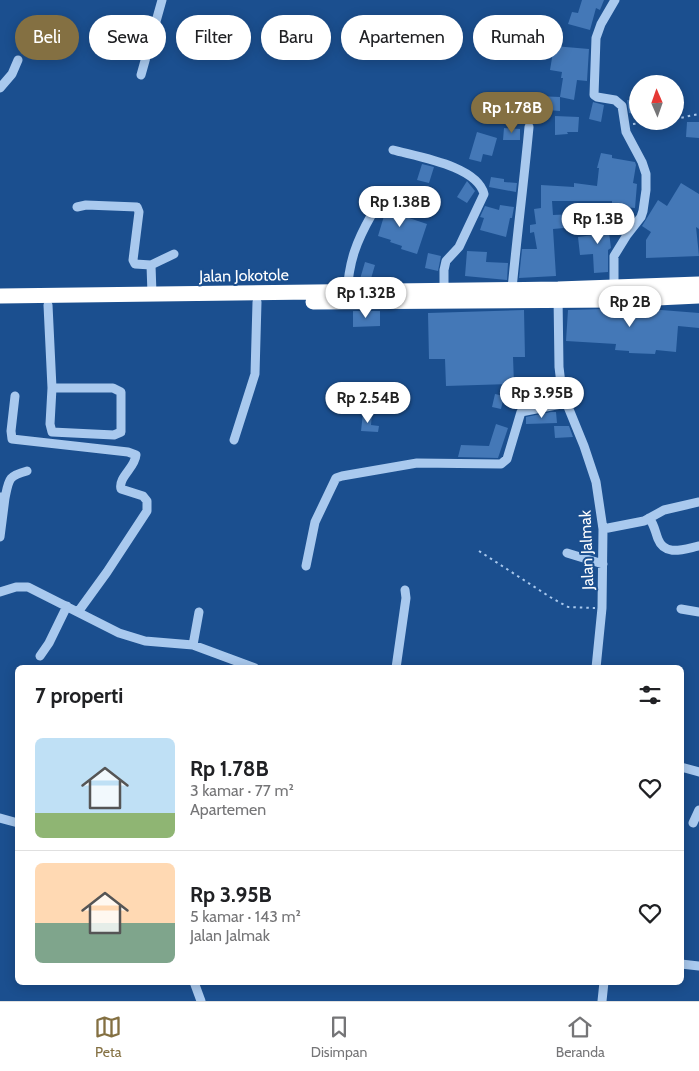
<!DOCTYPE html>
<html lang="id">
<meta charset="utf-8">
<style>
:root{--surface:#fff;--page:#f2f2f2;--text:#202124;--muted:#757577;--line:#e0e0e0;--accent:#847042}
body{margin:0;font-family:Cabin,sans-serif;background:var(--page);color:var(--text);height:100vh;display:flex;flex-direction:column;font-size:19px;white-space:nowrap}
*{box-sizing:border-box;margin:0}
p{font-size:16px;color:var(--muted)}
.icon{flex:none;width:28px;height:28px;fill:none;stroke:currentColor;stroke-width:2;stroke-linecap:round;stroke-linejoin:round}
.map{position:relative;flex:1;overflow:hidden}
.details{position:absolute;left:15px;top:665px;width:669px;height:320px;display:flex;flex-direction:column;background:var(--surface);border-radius:8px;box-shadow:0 2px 12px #0003}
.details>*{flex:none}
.top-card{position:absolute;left:15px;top:15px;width:670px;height:45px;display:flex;gap:10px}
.needle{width:32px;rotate:358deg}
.tools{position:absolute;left:629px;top:75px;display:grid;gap:10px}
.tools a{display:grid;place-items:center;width:55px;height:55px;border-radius:50%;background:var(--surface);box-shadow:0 2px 12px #0003;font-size:25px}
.price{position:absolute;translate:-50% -42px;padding:0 11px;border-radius:18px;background:#fff;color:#222;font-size:16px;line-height:32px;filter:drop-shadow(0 1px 2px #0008)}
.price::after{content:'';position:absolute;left:50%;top:30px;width:15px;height:11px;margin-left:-8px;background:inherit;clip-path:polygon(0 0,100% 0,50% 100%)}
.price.selected{background:var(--accent);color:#fff}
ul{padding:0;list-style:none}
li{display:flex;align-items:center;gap:15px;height:125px;padding:0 20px}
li+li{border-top:1px solid var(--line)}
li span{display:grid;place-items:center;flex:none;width:140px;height:100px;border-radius:8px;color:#555}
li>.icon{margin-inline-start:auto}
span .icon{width:60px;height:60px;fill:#fffc;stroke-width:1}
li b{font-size:21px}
h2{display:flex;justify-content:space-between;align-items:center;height:60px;padding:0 20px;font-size:21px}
.tag{padding:0 18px;border-radius:22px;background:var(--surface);box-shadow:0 2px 12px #0003;font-size:18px;line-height:45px}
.tag.selected{background:var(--accent);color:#fff}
.dock{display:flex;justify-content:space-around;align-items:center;height:70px;border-top:1px solid var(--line);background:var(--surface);font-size:14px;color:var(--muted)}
.dock a{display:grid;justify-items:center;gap:2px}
.dock .selected{color:var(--accent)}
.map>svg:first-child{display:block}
.building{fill:#4478b7}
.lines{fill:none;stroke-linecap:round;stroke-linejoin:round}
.path{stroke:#a9c9ee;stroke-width:2;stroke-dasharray:2.5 4;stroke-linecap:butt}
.minor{stroke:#a9c9ee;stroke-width:9}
.highway{stroke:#fff;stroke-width:15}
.labels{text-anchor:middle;stroke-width:4;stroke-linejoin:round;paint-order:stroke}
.street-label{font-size:16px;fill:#fff;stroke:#1b4f8f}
</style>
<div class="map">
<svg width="699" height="1001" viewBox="0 0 699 1001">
<rect width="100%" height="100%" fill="#1b4f8f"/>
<path class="building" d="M582 0H604L600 10 596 8 590 30 568 24 572 12 578 13Z
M554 46 589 49 587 81 577 80 574 100 560 97 563 78H561L562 72 550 70Z
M536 96 560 97V111L535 109Z
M627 100 638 101V114L629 113Z
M593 102 604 105 601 122 589 119Z
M555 116 579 117 578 132H567L568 134 555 135Z
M687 122H699V138L686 137Z
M504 128 520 129V140H503Z
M477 132 497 138 492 156 483 154 481 162 469 159Z
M601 153 612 155V158L635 162 636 165 633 183 637 184 635 208 612 206V201H552L553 215 574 214 575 227 553 229 556 276 519 278 522 249H537L534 232 530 233V225L536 224 534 209 541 208V185L574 187V183L597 186 599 168H597Z
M422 164 434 167 429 183 417 180Z
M491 177 504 179V182L517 183 516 192 489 187Z
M467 181 475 191 467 203 457 197Z
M681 183 699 194V229L696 227 699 256 646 258V240L651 232 642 226 658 200 667 206Z
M374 198 387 204 386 206 401 210 400 215 427 224 417 254 401 249 402 246 390 242 391 240 378 236 384 216 383 213 369 207Z
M500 205 514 207 512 218H510L506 237 480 230 484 218 480 217 485 206 499 210Z
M602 211H610V224H608L611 248 608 250V272L594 273 593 254 580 255 578 237 601 234Z
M467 251 487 252 486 262 508 263 507 280 465 276Z
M428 253 441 256 438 271 425 268Z
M365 262 375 265 370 282 360 279Z
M636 308 699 313V328L678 326 676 352 656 350 655 354 629 353V351L615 350 616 344 566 341 568 310Z
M524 310 525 357H513L514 384 446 386 445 359H429L428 313Z
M353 311H380V326L353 327Z
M495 394 504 396 501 409 492 407Z
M551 412H556L557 423 526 424V417Z
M363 413 372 414 371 425 379 426 378 432 361 431Z
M496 424 508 428 498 458 458 457 461 445 489 446Z
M554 426H569L573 437 555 438Z"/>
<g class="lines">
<path class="path" d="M675 119 699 114
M633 124 660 121
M479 551 550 597 568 607 595 608"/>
<path class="minor" d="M141 75 162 0
M0 88 12 74 18 60
M393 150C419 157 477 166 484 194L459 247 446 261 444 270V290
M77 207 86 205 137 207 139 212 133 260 135 264 151 265 152 294
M151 265 174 254
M614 287V256L627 235 641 217 643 211 646 190V174L642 162 626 132 622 106 615 100 597 97 594 95 596 38 601 24 615 0
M512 289C517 235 524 181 529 127
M347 294C349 261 356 242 372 214
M558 296 559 367 562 392 584 446 596 482 603 529 602 608 596 668
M48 305 52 388 50 424 52 432 114 435 121 432V392L113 388H52
M15 396 11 431 12 439 128 452 136 455C135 468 118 477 121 489L143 496 147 501V511L107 572 78 612
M234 440 255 374 257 302
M0 497 5 498 0 537
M5 498C9 479 8 476 27 471
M649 518C654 524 655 531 658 539 665 557 684 549 699 546
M603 529 644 521 664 510 699 502
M567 553 603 564
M306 566 315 522 336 478 342 476 417 463 501 464 507 459 521 412 566 403
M0 592 16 587H28L119 633 145 641 193 645 255 668
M681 609 699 612
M193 645 199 612
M40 656 49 643 67 606
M396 668 406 598 405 590
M681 767 699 772
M0 818 18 823
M693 823 699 810
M681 964 699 966
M194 982 201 1001
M602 1001 604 982"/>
<path class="highway" d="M0 296 558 289 699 284
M313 302 615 300 699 296"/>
</g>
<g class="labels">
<g class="street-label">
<text transform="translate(244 275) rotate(-1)" y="6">Jalan Jokotole</text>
<text transform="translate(586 550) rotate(-92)" y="6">Jalan Jalmak</text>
</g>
</g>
</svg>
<div class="tools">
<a><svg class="needle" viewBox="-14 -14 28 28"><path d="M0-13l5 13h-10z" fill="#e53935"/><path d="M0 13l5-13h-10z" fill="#757577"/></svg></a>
</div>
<b class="price selected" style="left:512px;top:134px">Rp 1.78B</b>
<b class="price" style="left:400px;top:228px">Rp 1.38B</b>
<b class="price" style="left:598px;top:245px">Rp 1.3B</b>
<b class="price" style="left:366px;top:319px">Rp 1.32B</b>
<b class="price" style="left:630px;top:328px">Rp 2B</b>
<b class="price" style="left:542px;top:419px">Rp 3.95B</b>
<b class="price" style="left:368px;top:424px">Rp 2.54B</b>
<div class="top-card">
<a class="tag selected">Beli</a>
<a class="tag">Sewa</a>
<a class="tag">Filter</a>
<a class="tag">Baru</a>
<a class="tag">Apartemen</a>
<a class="tag">Rumah</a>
</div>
<section class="details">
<h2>7 properti<svg class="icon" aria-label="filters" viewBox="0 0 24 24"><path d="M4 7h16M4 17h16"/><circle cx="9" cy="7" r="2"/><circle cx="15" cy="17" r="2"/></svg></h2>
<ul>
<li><span style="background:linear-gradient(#bfe0f5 75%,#8fb573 0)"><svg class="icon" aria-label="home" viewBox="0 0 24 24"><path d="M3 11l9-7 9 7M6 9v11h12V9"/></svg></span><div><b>Rp 1.78B</b><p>3 kamar · 77 m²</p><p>Apartemen</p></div><svg class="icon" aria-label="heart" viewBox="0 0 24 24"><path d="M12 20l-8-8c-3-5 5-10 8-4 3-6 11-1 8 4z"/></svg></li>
<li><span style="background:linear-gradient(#ffd9b3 60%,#7fa58c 0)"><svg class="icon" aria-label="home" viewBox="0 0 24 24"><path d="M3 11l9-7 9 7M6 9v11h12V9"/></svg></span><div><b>Rp 3.95B</b><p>5 kamar · 143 m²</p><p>Jalan Jalmak</p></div><svg class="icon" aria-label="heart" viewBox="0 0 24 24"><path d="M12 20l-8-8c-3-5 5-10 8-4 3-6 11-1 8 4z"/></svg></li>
</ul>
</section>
</div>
<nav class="dock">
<a class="selected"><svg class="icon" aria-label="map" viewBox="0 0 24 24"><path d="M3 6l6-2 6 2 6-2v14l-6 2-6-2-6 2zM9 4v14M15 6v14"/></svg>Peta</a>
<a><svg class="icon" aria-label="saved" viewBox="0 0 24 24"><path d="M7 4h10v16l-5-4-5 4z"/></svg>Disimpan</a>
<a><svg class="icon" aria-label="home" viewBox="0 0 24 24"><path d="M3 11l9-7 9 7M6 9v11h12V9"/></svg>Beranda</a>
</nav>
